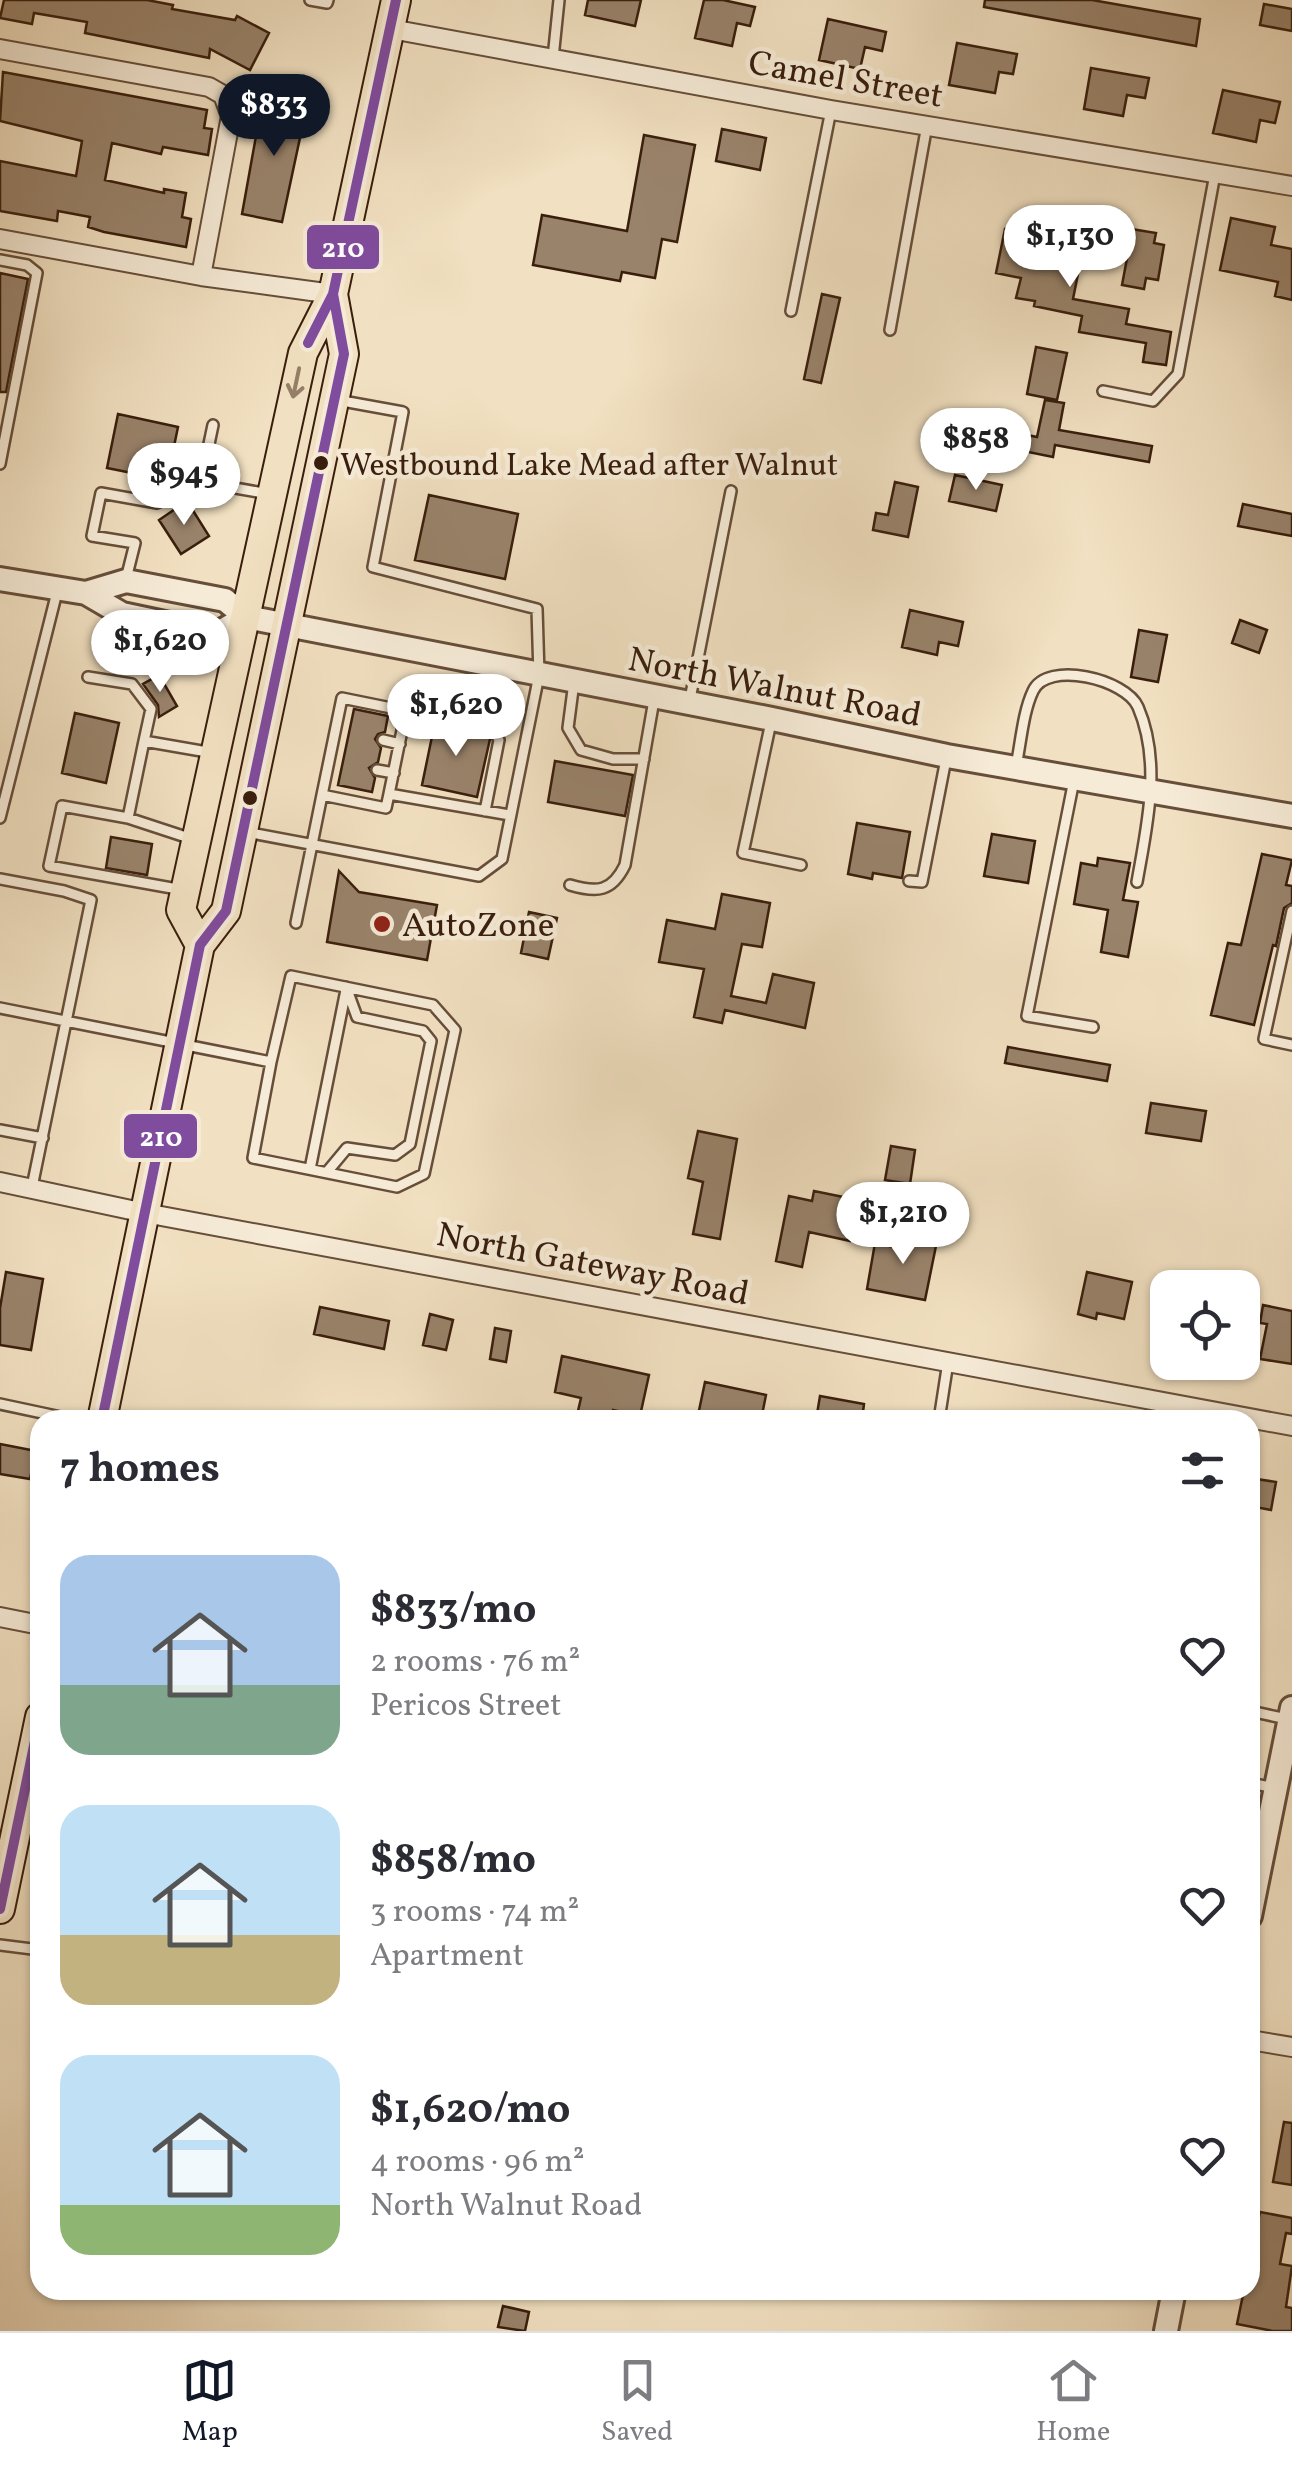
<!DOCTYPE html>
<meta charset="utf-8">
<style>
:root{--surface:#fff;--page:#f7f7f7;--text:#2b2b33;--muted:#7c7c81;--line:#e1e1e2;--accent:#111827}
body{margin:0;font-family:Vollkorn,serif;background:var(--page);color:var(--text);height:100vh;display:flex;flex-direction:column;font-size:38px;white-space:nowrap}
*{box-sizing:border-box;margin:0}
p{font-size:32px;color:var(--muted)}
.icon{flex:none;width:55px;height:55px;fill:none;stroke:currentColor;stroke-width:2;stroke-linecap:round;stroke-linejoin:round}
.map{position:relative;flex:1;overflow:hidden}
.side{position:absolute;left:30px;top:1410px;width:1230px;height:890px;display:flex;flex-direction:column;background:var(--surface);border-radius:30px;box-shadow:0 2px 8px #0004}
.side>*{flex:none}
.controls{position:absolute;left:1150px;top:1270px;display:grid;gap:20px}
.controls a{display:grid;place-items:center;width:110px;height:110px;border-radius:20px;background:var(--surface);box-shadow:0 2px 8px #0004;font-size:50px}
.price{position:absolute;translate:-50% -85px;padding:0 22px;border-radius:35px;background:#fff;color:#222;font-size:32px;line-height:65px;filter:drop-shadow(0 2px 5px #0008)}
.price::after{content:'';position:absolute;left:50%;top:60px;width:30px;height:22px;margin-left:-15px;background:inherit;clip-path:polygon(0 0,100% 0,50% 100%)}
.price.current{background:var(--accent);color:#fff}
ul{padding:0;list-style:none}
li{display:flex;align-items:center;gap:30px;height:250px;padding:0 30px}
li span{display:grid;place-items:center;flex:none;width:280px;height:200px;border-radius:30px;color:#555}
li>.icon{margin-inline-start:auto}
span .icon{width:120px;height:120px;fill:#fffc;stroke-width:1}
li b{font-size:42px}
h2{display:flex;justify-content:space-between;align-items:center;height:120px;padding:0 30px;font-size:42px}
.menu{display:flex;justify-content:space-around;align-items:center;height:140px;border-top:2px solid var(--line);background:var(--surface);font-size:28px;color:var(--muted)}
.menu a{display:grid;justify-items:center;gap:5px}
.menu .current{color:var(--accent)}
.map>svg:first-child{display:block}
.building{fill:#99836b;stroke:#391e0d;stroke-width:2.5}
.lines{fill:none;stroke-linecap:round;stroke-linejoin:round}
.service-casing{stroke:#674e3a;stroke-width:14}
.minor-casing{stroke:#674e3a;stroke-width:22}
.tertiary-casing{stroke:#674e3a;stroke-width:28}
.primary-casing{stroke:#391e0d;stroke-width:32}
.service{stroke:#f6ebd7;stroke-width:9}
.minor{stroke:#f6ebd7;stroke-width:18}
.tertiary{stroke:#f6ebd7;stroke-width:22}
.primary{stroke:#f1e0c1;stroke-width:28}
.bus-1-casing{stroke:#f6ebd7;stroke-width:18}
.bus-1{stroke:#804c9e;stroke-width:10}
.oneway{stroke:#957f67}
.bus-dot{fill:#391e0d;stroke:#f6ebd7;stroke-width:4}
.poi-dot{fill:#8f2418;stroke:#f6ebd7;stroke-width:4}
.labels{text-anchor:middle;stroke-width:9;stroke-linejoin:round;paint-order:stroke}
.bus-label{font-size:32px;fill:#391e0d;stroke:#f6ebd7;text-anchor:start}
.street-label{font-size:35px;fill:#391e0d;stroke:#f6ebd7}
.poi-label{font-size:35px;fill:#391e0d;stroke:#f6ebd7;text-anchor:start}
.line-badge{stroke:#f6ebd7;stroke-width:4}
.badge-label{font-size:28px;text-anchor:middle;font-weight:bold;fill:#fff}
</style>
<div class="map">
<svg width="1292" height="2331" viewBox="0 0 1292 2331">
<rect width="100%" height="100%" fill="#f1e0c1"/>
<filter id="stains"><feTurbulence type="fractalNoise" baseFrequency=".002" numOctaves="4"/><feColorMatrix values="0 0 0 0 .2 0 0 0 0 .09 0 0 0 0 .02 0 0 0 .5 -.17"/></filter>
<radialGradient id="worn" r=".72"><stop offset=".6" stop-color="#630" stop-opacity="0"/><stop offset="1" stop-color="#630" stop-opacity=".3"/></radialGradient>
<path class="building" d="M4 0H147L173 5 172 9 235 20 237 16 269 33 250 70 210 49 209 58 85 33 87 22 34 13 32 24 0 18Z
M588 0H641L635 26 585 15Z
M704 0H723L755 7 750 26 737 23 732 46 695 38Z
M985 0H1092L1200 19 1196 46 984 7Z
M1264 4 1292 9V31L1260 25Z
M828 19 886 32 882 51 865 47 860 69 819 60Z
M957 43 1017 54 1013 74 999 72 995 93 949 85Z
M1091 68 1149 78 1145 98 1127 95 1123 116 1084 109Z
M3 72 207 110 204 128 212 129 208 155 163 147 161 154 112 143 105 180 164 193V189L186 193 182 217 191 219 186 247 104 232 88 227 90 217 58 211 57 221 0 211V161L76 176 82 141 0 121Z
M1223 90 1280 102 1275 123 1260 120 1256 142 1213 133Z
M263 97 307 105 282 222 242 214Z
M722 129 766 138 760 170 716 161Z
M644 135 695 145 677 242 662 239 655 278 622 272 620 281 533 265 542 215 627 231Z
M1231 218 1275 227 1271 245 1292 249V300L1275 296 1278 282 1220 270Z
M1113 226 1156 233 1154 243 1164 245 1158 280 1146 278 1144 289 1122 285 1128 253 1108 249Z
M1005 229 1084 244 1073 299 1129 309 1126 324 1171 332 1166 365 1143 362 1146 343 1079 332 1082 316 1034 306 1035 301 1016 298 1021 278 996 273Z
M0 273 28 279 6 392H0Z
M822 294 840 298 821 383 804 379Z
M1036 347 1067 353 1057 400 1027 394Z
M1045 400 1064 403 1059 430 1152 446 1149 462 1055 445 1053 457 933 433 936 416 1037 437Z
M118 414 178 427 167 480 107 468Z
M955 475 1002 485 996 511 949 501Z
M895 482 918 487 908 537 873 530 876 513 888 515Z
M429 495 518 514 505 579 415 560Z
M187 501 209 536 181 554 159 520Z
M1243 504 1292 514V536L1238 526Z
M910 610 963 622 958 646 939 642 937 655 902 647Z
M1240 620 1267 630 1259 653 1232 643Z
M1139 630 1167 635 1158 682 1131 677Z
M159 675 177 706 159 717 158 705 143 684Z
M354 709 388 716 385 732 378 734 375 739 381 748 378 762 369 768 375 778 372 792 338 785Z
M75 713 119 723 106 783 62 773Z
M435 722 486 732 490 739 477 797 422 785Z
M555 761 633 775 625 816 548 802Z
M857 823 910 832 902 878 873 873 872 879 848 874Z
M992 834 1035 841 1028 883 984 876Z
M111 837 152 844 147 875 106 868Z
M1262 854 1292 860 1286 885 1292 886V903L1284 908 1276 946 1273 945 1254 1025 1211 1015 1228 943 1241 945Z
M1098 858 1130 863 1123 900 1138 902 1128 957 1101 952 1108 910 1074 904 1081 863 1097 866Z
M339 871 359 892 437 905 427 960 327 942Z
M722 894 770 903 762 947 742 944 731 996 766 1003 773 974 814 983 805 1028 725 1010 722 1023 694 1017 704 969 659 962 667 920 715 929Z
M529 912 557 918 548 959 521 953Z
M1008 1047 1110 1065 1107 1081 1005 1063Z
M1151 1103 1206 1111 1201 1141 1146 1133Z
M698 1131 737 1139 720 1239 693 1234 703 1182 688 1178Z
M891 1146 915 1150 910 1184 885 1180Z
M814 1191 858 1200 850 1241 809 1232 802 1267 776 1261 789 1196 812 1201Z
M919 1233 938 1236 925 1300 867 1289 875 1243 894 1247 897 1236 918 1240Z
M6 1272 43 1279 31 1350 0 1345V1308Z
M1087 1272 1132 1282 1124 1319 1097 1313 1096 1319 1078 1314Z
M1263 1305 1292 1311V1364L1260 1359 1267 1324 1260 1323Z
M320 1307 389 1321 384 1349 314 1334Z
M430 1314 453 1320 446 1350 423 1345Z
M495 1328 511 1331 506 1362 490 1359Z
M562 1356 649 1375 640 1416 613 1410 611 1418 578 1411 581 1398 555 1392Z
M705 1382 766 1395 761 1420H697Z
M820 1396 864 1404 862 1420H816Z
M0 1444 36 1451 30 1479 0 1474Z
M1250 1478 1276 1482 1271 1510 1250 1506Z
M1284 2122 1292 2123V2185L1273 2182Z
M1260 2212 1292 2218V2234L1286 2233 1280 2264 1292 2266 1286 2307 1292 2308V2331H1273L1237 2324 1244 2290H1250V2258Z
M503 2306 529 2312 525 2331 498 2327Z"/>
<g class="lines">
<g class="service-casing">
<path id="service" d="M310 0 327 3 328 0
M553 58 559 0
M0 260 27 265 37 273 0 464
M791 311 831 110
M890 330 927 125
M1103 391 1153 401 1178 374 1215 174
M213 425 201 482 269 494
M126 579 135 543 92 536 101 493 157 503 201 482
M88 677 132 684 151 709 144 741 213 753
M574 682 568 728 581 750 613 759H644
M690 699 731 491
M406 711 417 710 491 725 499 740 485 811
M771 722 743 853 801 865
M383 740 400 744
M144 741 128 818 62 806 49 866 183 890
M1016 766C1021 742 1023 712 1033 691 1047 660 1126 679 1138 707 1162 763 1147 825 1137 882
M377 770 394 773
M1074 780 1027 1016 1093 1027
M389 794 406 711 342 698 322 795 386 808 389 794 510 815
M0 818 57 592
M128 818 192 839
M246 832 479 876 502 859 539 675 537 609 373 567 403 412 337 400
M0 879 64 891 91 900 32 1187
M909 881 922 882 946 759
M570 885C597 893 612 892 625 865L654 700
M1292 911 1264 1039 1292 1045
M296 923 322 795
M0 1008 271 1062 291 976 433 1005 455 1030 424 1174 397 1187 253 1158 271 1062
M0 1130 43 1138
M310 1169 346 990
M327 1172 347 1148 395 1155 410 1144 431 1041 423 1031 357 1017 346 987
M0 1404 75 1420
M939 1420 948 1362
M1250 1711 1287 1719
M1250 1783 1275 1788
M0 1945 40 1950"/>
</g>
<g class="minor-casing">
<path id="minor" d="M391 29 831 110 1292 186
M0 49 209 87 223 95 231 116 201 276
M0 239 201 276 333 294
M0 1182 145 1213 1292 1426
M0 1617 40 1625
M1250 2040 1292 2047"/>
</g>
<g class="tertiary-casing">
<path id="tertiary" d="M0 579 86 593 122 614 207 632 218 633 246 617
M86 593 126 581 225 600 246 617 772 719 947 756 1292 816
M1250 1916 1292 1708
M1166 2331 1174 2290"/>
</g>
<g class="primary-casing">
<path id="primary" d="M200 945 181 910 303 353 333 294 396 0
M102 1420 200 945 226 911 344 354 333 294
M0 1909 40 1717"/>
</g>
<use href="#service" class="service"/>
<use href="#minor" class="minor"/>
<use href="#tertiary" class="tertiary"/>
<use href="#primary" class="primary"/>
<g class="bus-1-casing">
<path id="bus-1" d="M308 343 333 294 396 0
M102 1420 200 945 226 911 344 354 333 294
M0 1909 40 1717"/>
</g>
<use href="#bus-1" class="bus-1"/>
</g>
<defs><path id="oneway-shaft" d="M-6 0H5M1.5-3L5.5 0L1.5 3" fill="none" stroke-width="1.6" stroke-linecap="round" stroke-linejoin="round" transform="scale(2.5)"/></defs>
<use class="oneway" href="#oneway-shaft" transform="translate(296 383) rotate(102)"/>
<g class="bus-dot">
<circle cx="321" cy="463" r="9"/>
<circle cx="250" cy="798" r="9"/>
</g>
<circle class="poi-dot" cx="382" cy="924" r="10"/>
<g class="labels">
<g class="bus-label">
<text x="340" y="475">Westbound Lake Mead after Walnut</text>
</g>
<g class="street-label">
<text transform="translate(846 78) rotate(10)" y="12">Camel Street</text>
<text transform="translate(775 686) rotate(11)" y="12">North Walnut Road</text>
<text transform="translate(593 1263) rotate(11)" y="12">North Gateway Road</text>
</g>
<g class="poi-label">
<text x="402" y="936">AutoZone</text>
</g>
</g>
<g class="line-badge">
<rect x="305" y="223" width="76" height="48" rx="10" fill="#804c9e"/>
<rect x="122" y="1112" width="77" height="48" rx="10" fill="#804c9e"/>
</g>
<g class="badge-label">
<text x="343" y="257">210</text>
<text x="161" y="1146">210</text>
</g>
<rect width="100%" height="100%" filter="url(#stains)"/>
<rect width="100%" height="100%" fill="url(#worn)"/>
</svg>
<div class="controls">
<a><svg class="icon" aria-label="locate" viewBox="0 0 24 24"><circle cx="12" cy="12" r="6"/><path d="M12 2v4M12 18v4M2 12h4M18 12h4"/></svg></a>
</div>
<b class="price current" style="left:274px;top:159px">$833</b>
<b class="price" style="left:1070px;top:290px">$1,130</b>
<b class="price" style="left:976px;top:493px">$858</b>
<b class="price" style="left:184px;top:528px">$945</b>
<b class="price" style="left:160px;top:695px">$1,620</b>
<b class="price" style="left:456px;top:759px">$1,620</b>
<b class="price" style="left:903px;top:1267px">$1,210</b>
<section class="side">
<h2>7 homes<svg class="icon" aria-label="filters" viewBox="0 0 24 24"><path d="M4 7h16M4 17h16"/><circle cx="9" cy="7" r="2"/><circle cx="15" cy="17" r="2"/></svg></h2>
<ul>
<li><span style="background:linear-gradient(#a9c7e8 65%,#7fa58c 0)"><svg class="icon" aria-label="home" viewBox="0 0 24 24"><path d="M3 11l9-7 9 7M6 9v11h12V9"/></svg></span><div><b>$833/mo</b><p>2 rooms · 76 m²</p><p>Pericos Street</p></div><svg class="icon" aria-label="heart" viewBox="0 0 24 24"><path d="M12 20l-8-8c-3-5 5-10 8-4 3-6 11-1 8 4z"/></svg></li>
<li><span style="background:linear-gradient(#bfe0f5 65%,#c2b280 0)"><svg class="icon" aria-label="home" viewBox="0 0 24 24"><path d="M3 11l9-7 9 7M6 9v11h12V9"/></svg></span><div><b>$858/mo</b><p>3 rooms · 74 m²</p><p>Apartment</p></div><svg class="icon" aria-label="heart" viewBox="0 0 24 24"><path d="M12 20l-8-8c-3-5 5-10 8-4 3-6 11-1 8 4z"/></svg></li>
<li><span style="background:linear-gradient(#bfe0f5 75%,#8fb573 0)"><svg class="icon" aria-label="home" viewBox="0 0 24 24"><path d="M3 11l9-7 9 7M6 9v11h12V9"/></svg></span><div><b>$1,620/mo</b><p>4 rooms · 96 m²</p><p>North Walnut Road</p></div><svg class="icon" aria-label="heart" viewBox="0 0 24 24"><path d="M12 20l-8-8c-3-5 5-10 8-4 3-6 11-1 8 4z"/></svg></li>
</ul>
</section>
</div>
<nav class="menu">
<a class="current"><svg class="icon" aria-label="map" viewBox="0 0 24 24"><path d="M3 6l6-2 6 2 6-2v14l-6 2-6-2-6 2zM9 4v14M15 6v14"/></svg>Map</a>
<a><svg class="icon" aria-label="saved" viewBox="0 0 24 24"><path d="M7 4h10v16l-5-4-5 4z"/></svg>Saved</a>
<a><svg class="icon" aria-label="home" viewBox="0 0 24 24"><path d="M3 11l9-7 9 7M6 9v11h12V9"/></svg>Home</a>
</nav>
